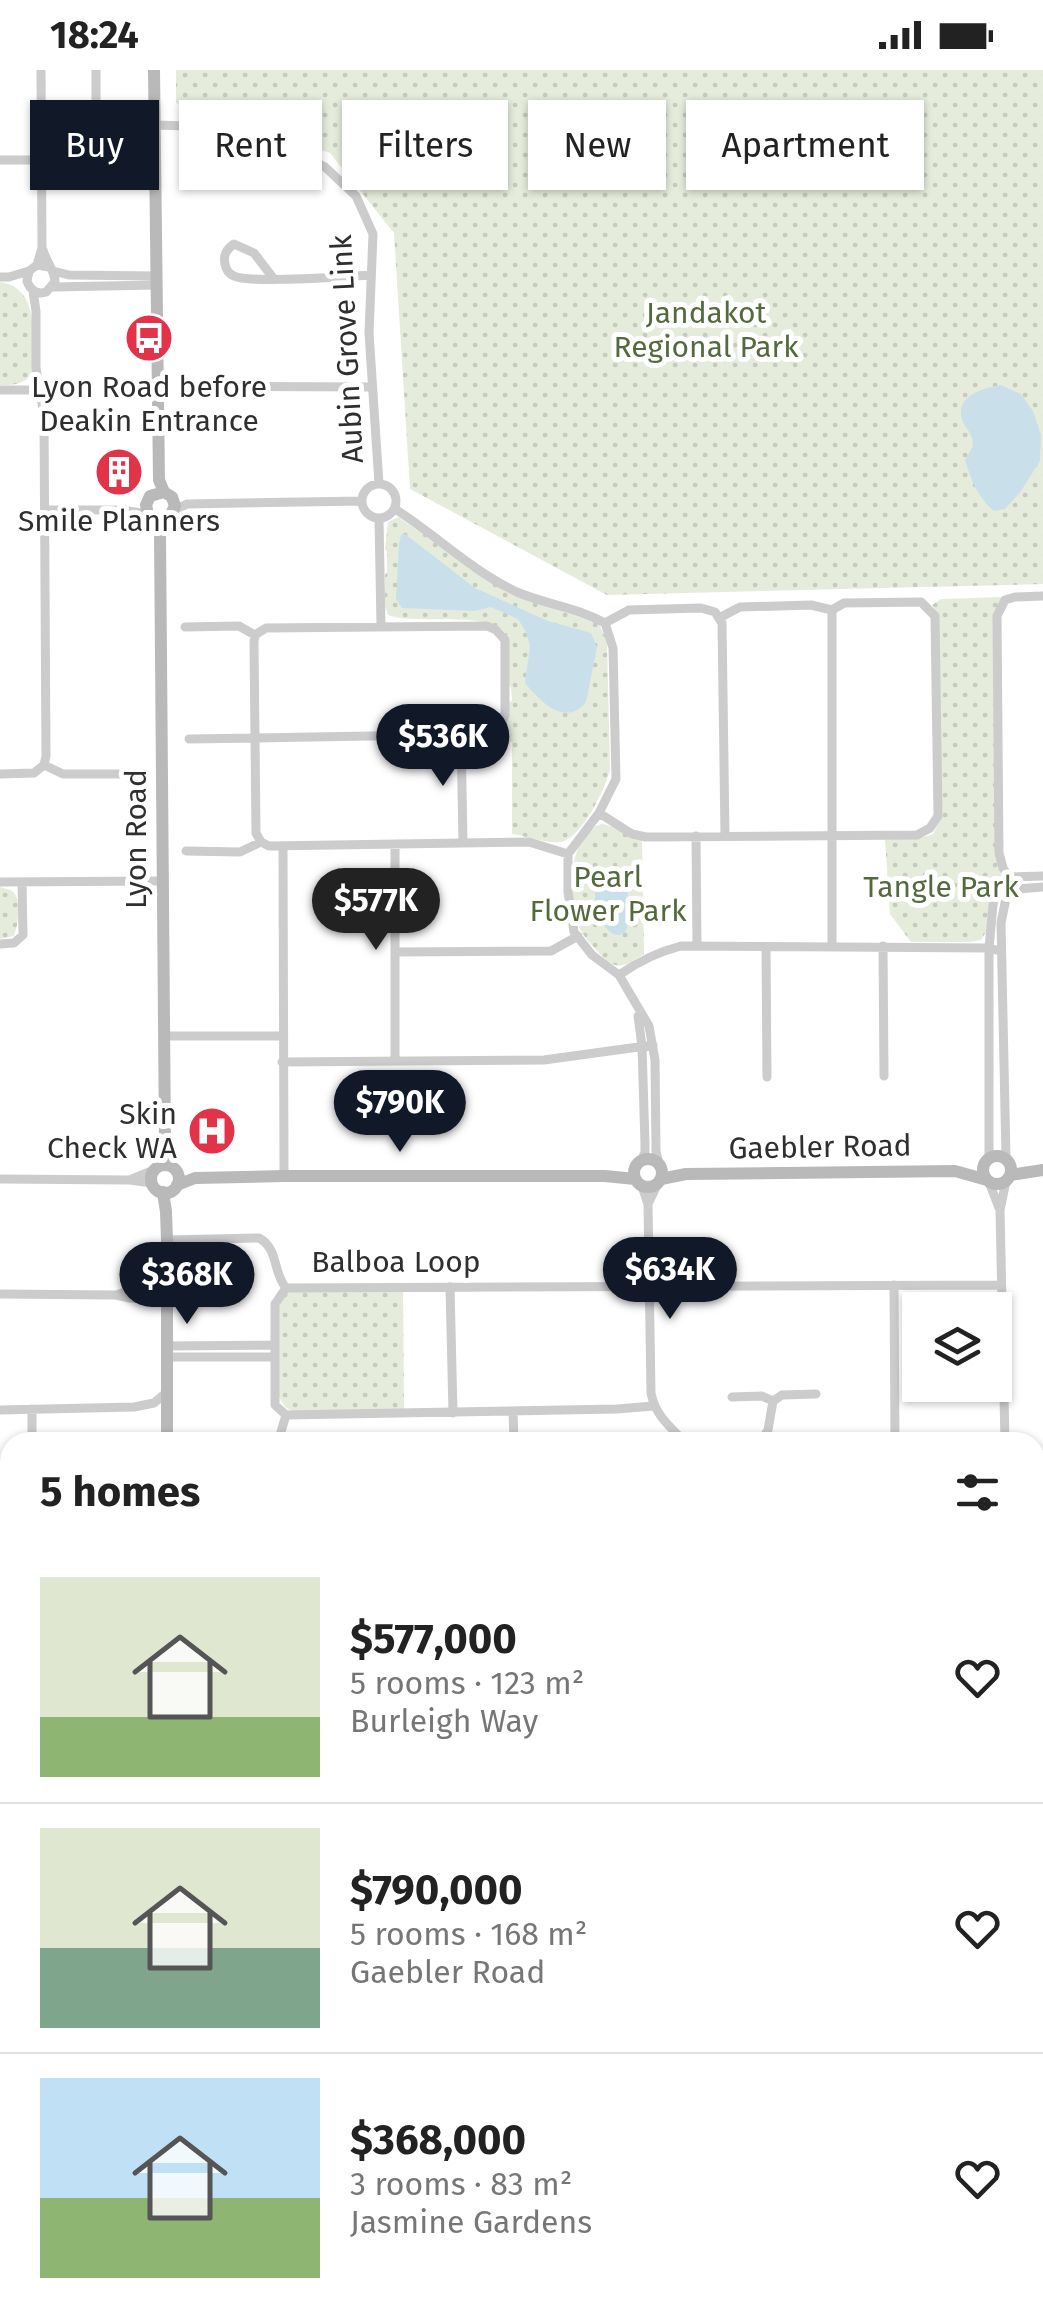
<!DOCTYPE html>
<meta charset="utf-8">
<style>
:root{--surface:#fff;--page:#f6f6f6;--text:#222;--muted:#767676;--line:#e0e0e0;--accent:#111827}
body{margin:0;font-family:"Fira Sans",sans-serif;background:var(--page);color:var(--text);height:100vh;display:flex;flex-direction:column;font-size:38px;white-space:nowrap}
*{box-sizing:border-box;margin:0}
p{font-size:32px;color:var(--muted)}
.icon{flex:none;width:55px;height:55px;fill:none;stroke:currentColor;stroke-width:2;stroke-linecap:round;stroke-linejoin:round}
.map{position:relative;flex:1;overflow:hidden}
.panel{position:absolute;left:0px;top:1362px;width:1045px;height:892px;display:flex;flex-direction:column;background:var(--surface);border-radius:30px 30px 0 0;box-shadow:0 2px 8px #0004}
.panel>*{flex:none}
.guide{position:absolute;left:30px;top:30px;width:985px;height:90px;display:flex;gap:20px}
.buttons{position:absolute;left:902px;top:1222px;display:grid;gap:20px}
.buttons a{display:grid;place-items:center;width:110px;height:110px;border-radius:0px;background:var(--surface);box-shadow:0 2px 8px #0004;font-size:50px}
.price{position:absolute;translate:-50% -85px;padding:0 22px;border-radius:35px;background:var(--accent);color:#fff;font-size:32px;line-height:65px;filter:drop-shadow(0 2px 5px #0008)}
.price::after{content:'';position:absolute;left:50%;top:60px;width:30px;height:22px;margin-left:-15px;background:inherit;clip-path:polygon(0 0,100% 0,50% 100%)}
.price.current{background:#222;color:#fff}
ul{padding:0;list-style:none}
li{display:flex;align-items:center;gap:30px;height:250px;padding:0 40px}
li+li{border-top:2px solid var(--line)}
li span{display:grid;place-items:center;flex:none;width:280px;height:200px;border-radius:0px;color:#555}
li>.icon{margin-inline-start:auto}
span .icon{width:120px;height:120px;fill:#fffc;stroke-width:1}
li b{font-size:42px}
h2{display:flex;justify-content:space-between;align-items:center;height:120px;padding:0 40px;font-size:42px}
.pill{padding:0 35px;border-radius:0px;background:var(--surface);box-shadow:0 2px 8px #0004;font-size:35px;line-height:90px}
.pill.current{background:var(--accent);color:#fff}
.status{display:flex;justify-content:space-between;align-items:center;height:70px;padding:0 50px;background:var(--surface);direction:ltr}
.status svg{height:28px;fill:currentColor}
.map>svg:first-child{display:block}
.park{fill:url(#park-dots)}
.water{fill:#c9e0eb}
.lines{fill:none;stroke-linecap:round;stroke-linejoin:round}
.street{stroke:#ccc;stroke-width:9}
.secondary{stroke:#b9b9b9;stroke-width:12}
.labels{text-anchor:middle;stroke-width:10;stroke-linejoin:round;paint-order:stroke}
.park-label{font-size:30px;fill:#546a3c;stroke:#fff}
.street-label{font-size:30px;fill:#2f2f2f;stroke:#fff}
.poi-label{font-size:30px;fill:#2f2f2f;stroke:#fff}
</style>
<div class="status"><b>18:24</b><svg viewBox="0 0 49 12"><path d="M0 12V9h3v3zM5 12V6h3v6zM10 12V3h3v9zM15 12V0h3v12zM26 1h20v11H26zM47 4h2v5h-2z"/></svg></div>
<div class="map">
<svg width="1043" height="2254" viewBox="0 0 1043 2254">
<defs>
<pattern id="park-dots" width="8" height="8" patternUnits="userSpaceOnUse" patternTransform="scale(2.5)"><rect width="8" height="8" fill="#e5ecdc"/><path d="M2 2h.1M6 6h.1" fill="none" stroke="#c5cbbd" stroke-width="1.8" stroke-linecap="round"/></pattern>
</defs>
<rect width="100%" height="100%" fill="#fff"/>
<path class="park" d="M176 0H1043V514L607 525 410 419 394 163 330 83 176 33Z
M0 212C42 218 32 271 32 303 24 315 14 315 0 315Z
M398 447 507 521 579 542 599 554 607 571 610 700C605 719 581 770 560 772 549 774 525 766 512 764V672L494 671V667C507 658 508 649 508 634L512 630 511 618 508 614C507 600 511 581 507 567 499 538 412 556 388 545L385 536V505L387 502V482L385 479 388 452Z
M1003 527 994 545 996 784 1006 806 995 816 986 862 981 870 970 872H911L890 844 885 769 925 767 933 764 942 747 938 544 932 535 941 529Z
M601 754C612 754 630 766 642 770L644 884C635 889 625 898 615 895 608 893 601 885 596 880 591 874 585 868 581 861 564 833 567 768 601 754Z
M0 817C6 819 11 819 15 824 21 833 18 856 14 866L0 869Z
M403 1220 404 1339 293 1342 285 1337 279 1327V1235L288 1222Z
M4 1558 10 1559V1657L0 1661V1562Z"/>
<path class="water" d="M1001 315 1021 324 1033 341 1041 365 1040 391 1021 421 1005 439 994 441C978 428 971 410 965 390 966 388 972 378 973 376 974 367 968 361 964 354 951 328 981 318 1001 315Z
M405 464 475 518 548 551 591 563 597 577 586 632C565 658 540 631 525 613L530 576 526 562 518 549 491 537 475 541 402 538 396 529 399 474 401 465Z
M605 803C613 805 622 807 626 815 629 823 631 858 624 863 612 872 599 850 596 840 594 830 595 818 597 807Z"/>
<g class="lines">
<path class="street" d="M155 55 249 58 325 97 356 126 373 164 369 263 379 414
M40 74 96 75V0
M0 90H40
M43 180C46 191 55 201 55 212L46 222C37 225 30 220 27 211L29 201 37 195 49 197
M37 195 42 178 41 0
M53 201 69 205 156 206
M0 207H9L29 201
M274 209 254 183 234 174C227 179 223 184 225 194 226 200 229 204 234 206 250 214 347 206 371 205
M53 217 156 215
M182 316 371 317
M0 320H41
M362 431a17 17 0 1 1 34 0a17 17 0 1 1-34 0Z
M395 439C436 465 472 501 517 522 547 535 574 536 605 553
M45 440H122L148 444
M175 440 187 434 362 431
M379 449 381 555
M719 548 740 537 811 535 832 540
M605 553 613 578 616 709 599 743 568 784V822L574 862 592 885 619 905 649 956 655 990 656 1081 659 1095
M605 553 629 540 701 538 715 542 722 553 725 766
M185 557 239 556 255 565
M461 664 463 773
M189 669 489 664 500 657 505 645V570L496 560 487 556 266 558 255 565 254 572 256 763 261 772 269 776 529 772 568 784
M44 695 63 704H143
M0 704 34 703 44 695 46 686 44 346 36 298V241L33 221
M599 743 632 764 646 767 917 765 930 758 938 746 935 546 921 532 844 533 832 540V877
M696 766 697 876
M395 775V991
M283 776 284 1106
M186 781 240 782 261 772
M0 812 161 811
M1017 819 1003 798 999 783 997 546 1005 530 1015 527 1043 526
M0 874 14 873 23 865 22 812
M883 876 884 1006
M766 877 767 1007
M395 882 551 881 578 866
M619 905C639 891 657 882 681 876L989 878 1000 881
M638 946 642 976 645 1074V1082L641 1091
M163 966H282
M282 992 544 990 653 975
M989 1088V878L993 835 997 817 1009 807 1043 806
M1006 1088 1001 853 1006 828 1017 819 1043 817
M0 1109 130 1110 152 1113
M132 1109 154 1100
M989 1112 999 1138
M642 1116 648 1134 651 1323C655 1345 670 1357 685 1372
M648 1134 658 1113
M167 1170 259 1168C279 1179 272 1201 286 1218
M894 1215 895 1372
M450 1217 453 1343
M0 1224 116 1225 129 1228 166 1230
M119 1224 131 1220H167
M166 1276 275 1275
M166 1287H275
M732 1327 762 1326 773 1331 782 1325 816 1324
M653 1336 617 1339 286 1345 275 1335V1234L286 1218 1000 1215
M32 1339V1372
M0 1340 134 1337 154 1333 166 1323
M513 1341 514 1372
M278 1372 286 1345
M760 1372 768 1360 773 1331
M1005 1372 1000 1140 1006 1111
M1035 1442H1043
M0 1501 10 1502
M0 1552 10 1553
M1035 1552H1043
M1035 1666H1043
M0 1670 10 1668
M1035 1779H1043
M1035 1890H1043
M0 2120 5 2123C6 2141 8 2162 0 2178
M976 2245V2254"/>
<path class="secondary" d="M154 0 159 410 164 422 172 427 175 436 169 448 155 450 148 444 146 435 150 426 164 422
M155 450 160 464 165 1074 172 1097
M983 1100a14 14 0 1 1 28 0a14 14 0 1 1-28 0Z
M634 1103a14 14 0 1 1 28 0a14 14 0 1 1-28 0Z
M151 1109a14 14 0 1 1 28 0a14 14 0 1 1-28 0Z
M1010 1105 1043 1100
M661 1109 686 1104 955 1101 987 1110
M177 1115 195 1108 284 1106H605L635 1109
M163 1122 166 1142 167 1170V1372
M2 2174 10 2177
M0 2188 10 2192
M147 2245 160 2250
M180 2254 186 2245"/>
</g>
<defs>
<g id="bus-disc" transform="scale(2.5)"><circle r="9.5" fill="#e33349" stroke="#fff"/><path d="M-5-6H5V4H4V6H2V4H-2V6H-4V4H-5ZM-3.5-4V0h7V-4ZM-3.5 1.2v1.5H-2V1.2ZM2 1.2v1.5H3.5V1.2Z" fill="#fff"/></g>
<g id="building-disc" transform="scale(2.5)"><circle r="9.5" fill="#e33349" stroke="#fff"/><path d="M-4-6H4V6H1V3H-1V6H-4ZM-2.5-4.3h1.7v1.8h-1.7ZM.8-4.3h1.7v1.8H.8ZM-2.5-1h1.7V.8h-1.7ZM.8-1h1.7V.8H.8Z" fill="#fff"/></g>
<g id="hospital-disc" transform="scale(2.5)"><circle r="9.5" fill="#e33349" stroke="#fff"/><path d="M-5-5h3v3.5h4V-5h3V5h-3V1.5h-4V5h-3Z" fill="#fff"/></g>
</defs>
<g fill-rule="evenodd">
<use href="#bus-disc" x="149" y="268"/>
<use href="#building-disc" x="119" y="402"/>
<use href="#hospital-disc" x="212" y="1061"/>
</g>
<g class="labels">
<g class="park-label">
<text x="706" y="253">Jandakot<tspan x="706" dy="34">Regional Park</tspan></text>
<text x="608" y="817">Pearl<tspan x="608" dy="34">Flower Park</tspan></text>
<text x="941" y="827">Tangle Park</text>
</g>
<g class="street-label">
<text transform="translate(347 279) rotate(-93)" y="10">Aubin Grove Link</text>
<text transform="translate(136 769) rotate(-90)" y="10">Lyon Road</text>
<text transform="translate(820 1077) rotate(-1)" y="10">Gaebler Road</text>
<text x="396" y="1202">Balboa Loop</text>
</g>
<g class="poi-label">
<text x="149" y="327">Lyon Road before<tspan x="149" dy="34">Deakin Entrance</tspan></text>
<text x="119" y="461">Smile Planners</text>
<text x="177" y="1054" text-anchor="end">Skin<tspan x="177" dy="34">Check WA</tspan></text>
</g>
</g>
</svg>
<div class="buttons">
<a><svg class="icon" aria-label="layers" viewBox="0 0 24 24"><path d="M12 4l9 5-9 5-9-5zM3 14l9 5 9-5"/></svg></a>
</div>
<b class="price" style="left:443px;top:719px">$536K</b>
<b class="price current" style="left:376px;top:883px">$577K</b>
<b class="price" style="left:400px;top:1085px">$790K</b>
<b class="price" style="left:670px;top:1252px">$634K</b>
<b class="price" style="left:187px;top:1257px">$368K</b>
<div class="guide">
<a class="pill current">Buy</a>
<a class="pill">Rent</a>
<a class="pill">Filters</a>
<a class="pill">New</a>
<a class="pill">Apartment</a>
</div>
<section class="panel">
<h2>5 homes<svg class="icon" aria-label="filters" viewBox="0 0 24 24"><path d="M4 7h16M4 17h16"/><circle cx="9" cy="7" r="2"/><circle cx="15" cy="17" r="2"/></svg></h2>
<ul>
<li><span style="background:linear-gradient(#dfe7d0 70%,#8fb573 0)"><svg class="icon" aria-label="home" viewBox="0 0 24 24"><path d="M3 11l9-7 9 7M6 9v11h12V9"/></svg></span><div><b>$577,000</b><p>5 rooms · 123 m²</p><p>Burleigh Way</p></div><svg class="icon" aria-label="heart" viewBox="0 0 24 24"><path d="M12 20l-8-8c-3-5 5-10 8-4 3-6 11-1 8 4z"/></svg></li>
<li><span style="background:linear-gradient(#dfe7d0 60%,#7fa58c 0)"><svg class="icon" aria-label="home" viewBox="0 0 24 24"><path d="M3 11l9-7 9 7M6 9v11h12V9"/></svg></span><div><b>$790,000</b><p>5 rooms · 168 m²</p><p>Gaebler Road</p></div><svg class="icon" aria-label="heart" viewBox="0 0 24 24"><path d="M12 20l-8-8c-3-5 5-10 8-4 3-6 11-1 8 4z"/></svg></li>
<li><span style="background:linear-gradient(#bfe0f5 60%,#8fb573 0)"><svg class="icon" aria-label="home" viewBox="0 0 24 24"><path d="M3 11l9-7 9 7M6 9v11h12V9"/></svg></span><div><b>$368,000</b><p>3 rooms · 83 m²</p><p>Jasmine Gardens</p></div><svg class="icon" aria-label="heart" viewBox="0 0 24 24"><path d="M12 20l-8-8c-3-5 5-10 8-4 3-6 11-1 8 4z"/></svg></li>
</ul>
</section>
</div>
